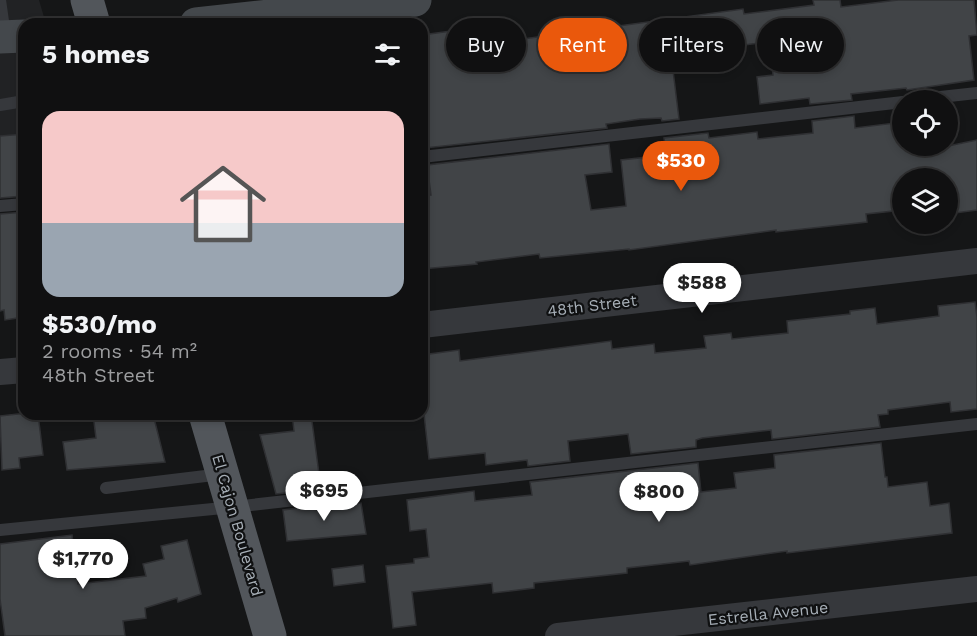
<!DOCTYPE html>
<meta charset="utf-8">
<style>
:root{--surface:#101011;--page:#1e1e1f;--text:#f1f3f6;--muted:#9c9d9f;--line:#303031;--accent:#ea580c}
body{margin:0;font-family:"Work Sans",sans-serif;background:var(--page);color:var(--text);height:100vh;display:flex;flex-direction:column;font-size:22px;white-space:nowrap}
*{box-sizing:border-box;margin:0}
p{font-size:20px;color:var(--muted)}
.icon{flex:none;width:33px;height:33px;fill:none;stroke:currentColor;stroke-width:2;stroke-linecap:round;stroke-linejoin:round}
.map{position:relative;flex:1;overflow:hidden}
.sheet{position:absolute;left:18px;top:18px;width:410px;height:402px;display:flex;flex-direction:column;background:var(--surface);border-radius:18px;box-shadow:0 3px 9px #0003,0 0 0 2px var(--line)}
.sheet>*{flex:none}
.banner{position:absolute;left:446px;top:18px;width:441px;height:54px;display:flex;gap:12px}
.fabs{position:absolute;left:892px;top:90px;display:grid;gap:12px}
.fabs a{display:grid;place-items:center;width:66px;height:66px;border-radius:50%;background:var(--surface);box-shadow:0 3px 9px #0003,0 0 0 2px var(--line);font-size:30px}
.price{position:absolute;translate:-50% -51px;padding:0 14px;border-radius:21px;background:#fff;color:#222;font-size:20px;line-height:39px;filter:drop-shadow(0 2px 3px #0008)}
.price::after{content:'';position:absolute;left:50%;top:36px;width:18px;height:14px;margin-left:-9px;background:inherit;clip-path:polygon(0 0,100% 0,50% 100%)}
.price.active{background:var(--accent);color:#fff}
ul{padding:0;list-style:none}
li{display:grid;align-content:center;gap:12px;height:318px;padding:0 24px}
li span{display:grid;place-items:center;height:186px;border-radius:18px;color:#555}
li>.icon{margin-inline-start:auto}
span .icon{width:108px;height:108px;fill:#fffc;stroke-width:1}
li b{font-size:26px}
h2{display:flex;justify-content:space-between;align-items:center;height:72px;padding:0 24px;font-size:26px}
.tag{padding:0 21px;border-radius:27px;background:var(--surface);box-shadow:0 3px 9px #0003,0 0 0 2px var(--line);font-size:21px;line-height:54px}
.tag.active{background:var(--accent);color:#fff}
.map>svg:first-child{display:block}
.built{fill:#212224}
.building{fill:#414447;stroke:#2f3033;stroke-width:1.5}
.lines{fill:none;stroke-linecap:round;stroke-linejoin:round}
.service{stroke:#36383c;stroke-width:12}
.minor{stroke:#36383c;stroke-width:26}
.secondary{stroke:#44484c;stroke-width:33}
.primary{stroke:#52565b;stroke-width:33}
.labels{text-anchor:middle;stroke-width:4.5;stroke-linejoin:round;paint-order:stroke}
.street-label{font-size:16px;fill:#a7afb7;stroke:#101112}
</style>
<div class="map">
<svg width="977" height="636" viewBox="0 0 977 636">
<rect width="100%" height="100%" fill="#151617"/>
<path class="built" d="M0 0H39L46 24H24V190L0 192Z"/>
<path class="building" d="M813 0H840L841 7 898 0H974L977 35 969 36 974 80 907 90 906 88 851 94 852 100 810 104 809 98 760 104 757 77 773 75 769 42 671 54 679 119 662 121 661 118 640 119 606 124 607 128 425 148V144H422V35L466 29 467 33 470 32 471 46 743 9 744 14 814 5Z
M854 116 855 128 903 122V146H948L977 140V210L948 214V178H903V210L866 214 867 222 776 232V230L629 250V249L540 258 539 254 476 262 477 264 422 269V196L431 195 427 165 609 144 612 172 585 175 591 210 626 206 621 160 666 155 664 138 708 133 709 138 757 132 758 139 813 133 812 121Z
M24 134V196L0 198V136Z
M24 212V317L5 320 4 310 0 311V214Z
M975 302 977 317V409L951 412 950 402 888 410V414L878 415 880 427 772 439 771 430 702 438 696 440V447L631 454 628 434 568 441 570 461 528 466 527 460 486 465 485 453 429 459 422 396V355L459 350 460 361 611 341 612 349 654 344 655 353 706 348 704 336 731 333 732 339 788 333 787 321 850 314V311L875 308 877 324 939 316 938 306Z
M18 414H38L43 455 19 458 20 468 2 470 0 416Z
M93 414H153L165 462 67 470 63 442 96 438Z
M292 414H311L321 489 276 494 260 435 294 431Z
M881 443 885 477H887L888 487 927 482 930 506 949 503 952 533 787 553V551L690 565 689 561 627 568V573L534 583V588L493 593 492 583 412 592 416 625 393 628 386 566 414 563V559L429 557 426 529 410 531 407 500 474 491 475 501 532 495 530 482 698 463 701 492 736 488 734 473 775 468 774 455Z
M361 503 366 534 287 541 283 510 323 505V509Z
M72 535 78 584 146 576 143 564 164 559 161 546 187 540 201 594 178 602 177 598 145 608 146 618 123 621 125 636H5L0 599V544Z
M363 565 365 582 334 586 332 569Z"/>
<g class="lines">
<path class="service" d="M0 0 5 35
M913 100 977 93
M0 105 24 101
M422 157 903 102
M0 206 24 204
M106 488 222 474
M0 530 233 507 977 424"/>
<path class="minor" d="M422 325 977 261
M0 372 24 370
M558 636 977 589"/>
<path class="secondary" d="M196 24 415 0
M0 37 24 36"/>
<path class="primary" d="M87 0 94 24
M205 414 270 636"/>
</g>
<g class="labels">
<g class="street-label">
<text transform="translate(592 305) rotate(-7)" y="6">48th Street</text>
<text transform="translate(238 525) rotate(74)" y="6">El Cajon Boulevard</text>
<text transform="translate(768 613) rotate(-6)" y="6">Estrella Avenue</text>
</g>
</g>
</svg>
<div class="fabs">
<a><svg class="icon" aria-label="locate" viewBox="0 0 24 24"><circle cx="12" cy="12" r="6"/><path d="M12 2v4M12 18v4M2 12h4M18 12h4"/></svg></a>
<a><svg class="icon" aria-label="layers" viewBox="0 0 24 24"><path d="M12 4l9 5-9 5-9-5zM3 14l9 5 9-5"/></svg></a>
</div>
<b class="price active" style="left:681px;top:192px">$530</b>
<b class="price" style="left:702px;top:314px">$588</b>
<b class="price" style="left:324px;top:522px">$695</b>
<b class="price" style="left:659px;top:523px">$800</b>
<b class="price" style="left:83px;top:590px">$1,770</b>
<div class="banner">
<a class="tag">Buy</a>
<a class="tag active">Rent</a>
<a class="tag">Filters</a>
<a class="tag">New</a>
</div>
<section class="sheet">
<h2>5 homes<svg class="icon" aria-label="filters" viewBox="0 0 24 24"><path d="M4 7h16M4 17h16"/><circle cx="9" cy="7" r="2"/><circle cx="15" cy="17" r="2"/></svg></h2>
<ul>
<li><span style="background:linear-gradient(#f6c9c9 60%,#9aa5b1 0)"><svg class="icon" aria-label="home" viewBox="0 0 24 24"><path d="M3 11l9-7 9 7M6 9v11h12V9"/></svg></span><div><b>$530/mo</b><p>2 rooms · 54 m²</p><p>48th Street</p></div></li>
</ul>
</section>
</div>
